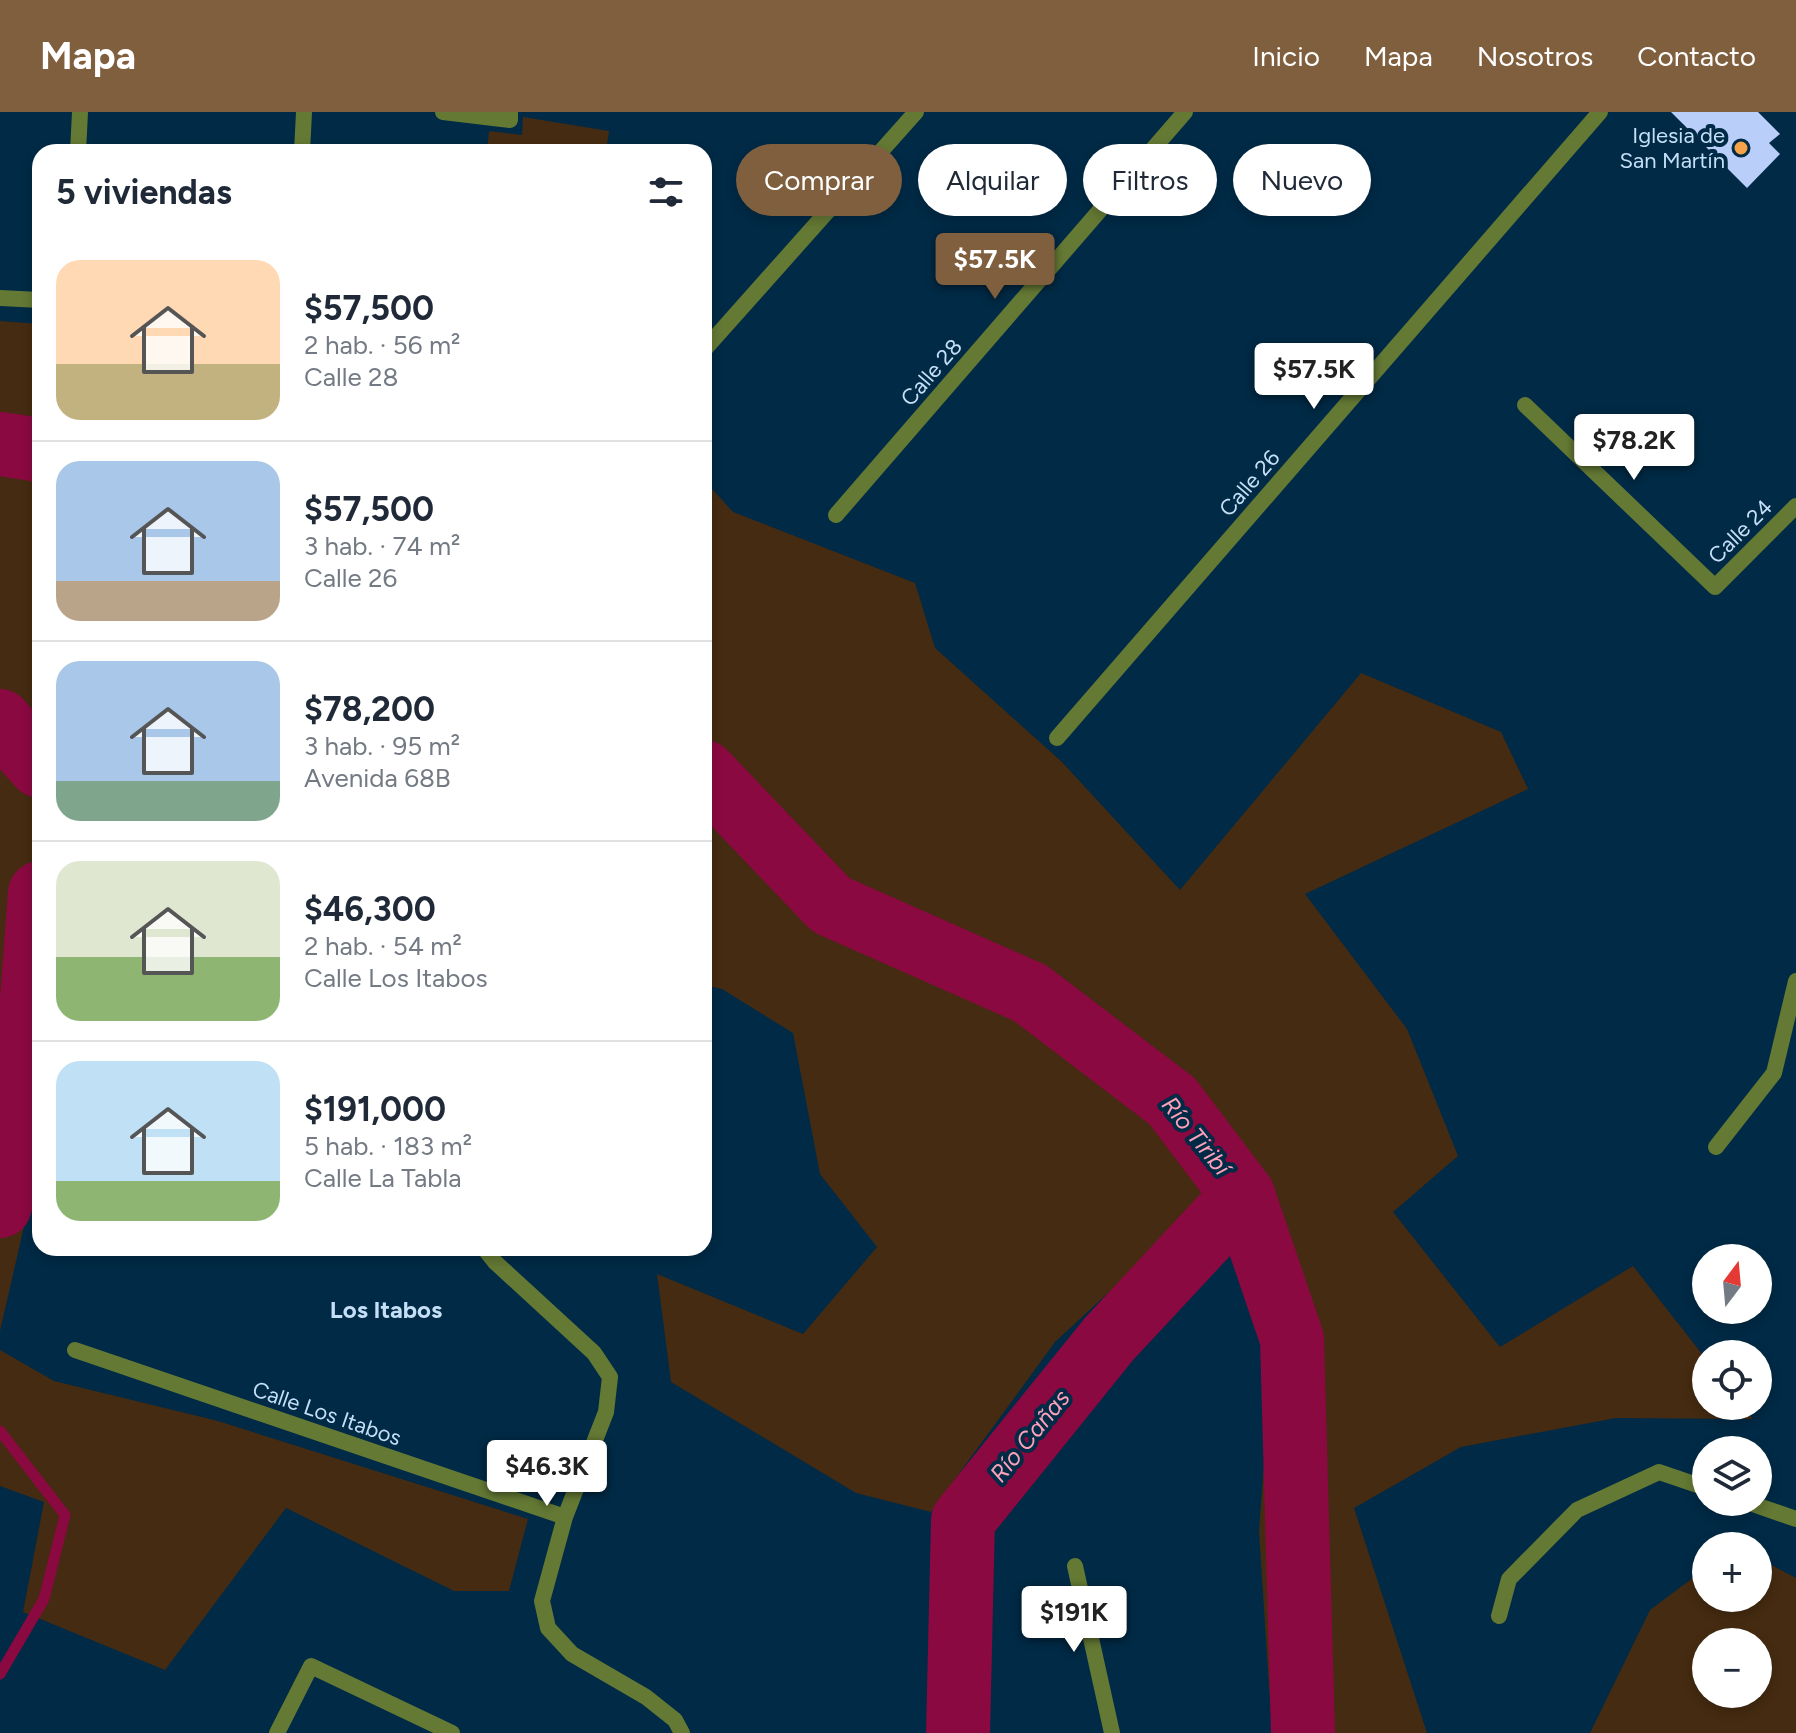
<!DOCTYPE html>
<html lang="es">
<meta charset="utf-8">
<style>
:root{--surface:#fff;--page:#f6f6f7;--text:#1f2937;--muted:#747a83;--line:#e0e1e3;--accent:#805f3f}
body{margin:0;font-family:Figtree,sans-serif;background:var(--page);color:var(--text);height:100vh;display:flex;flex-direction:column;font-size:30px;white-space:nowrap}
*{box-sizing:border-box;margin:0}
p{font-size:26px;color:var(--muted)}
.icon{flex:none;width:44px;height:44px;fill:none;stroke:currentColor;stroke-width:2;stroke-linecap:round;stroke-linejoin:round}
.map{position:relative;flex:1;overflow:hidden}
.details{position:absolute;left:32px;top:32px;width:680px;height:1112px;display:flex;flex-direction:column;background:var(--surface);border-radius:24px;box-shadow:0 4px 12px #0003}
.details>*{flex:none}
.top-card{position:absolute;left:736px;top:32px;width:760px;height:72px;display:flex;gap:16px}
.needle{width:52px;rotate:16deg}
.fabs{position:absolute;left:1692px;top:1132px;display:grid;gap:16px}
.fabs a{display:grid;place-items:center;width:80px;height:80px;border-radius:50%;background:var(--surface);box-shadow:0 4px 12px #0003;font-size:40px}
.price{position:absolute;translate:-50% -68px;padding:0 18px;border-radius:8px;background:#fff;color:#222;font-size:26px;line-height:52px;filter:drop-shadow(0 2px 4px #0008)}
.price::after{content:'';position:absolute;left:50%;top:48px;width:24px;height:18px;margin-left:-12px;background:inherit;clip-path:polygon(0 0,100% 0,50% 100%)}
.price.current{background:var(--accent);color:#fff}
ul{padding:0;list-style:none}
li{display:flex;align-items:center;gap:24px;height:200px;padding:0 24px}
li+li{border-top:2px solid var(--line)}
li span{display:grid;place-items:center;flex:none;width:224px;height:160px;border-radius:24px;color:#555}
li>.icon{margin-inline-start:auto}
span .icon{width:96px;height:96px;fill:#fffc;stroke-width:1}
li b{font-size:34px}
h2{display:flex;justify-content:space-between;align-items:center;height:96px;padding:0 24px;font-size:34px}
.pill{padding:0 28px;border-radius:36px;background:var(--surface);box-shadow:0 4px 12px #0003;font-size:28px;line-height:72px}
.pill.current{background:var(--accent);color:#fff}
header{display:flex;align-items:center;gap:48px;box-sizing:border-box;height:112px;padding:0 40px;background:var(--accent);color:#fff}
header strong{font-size:38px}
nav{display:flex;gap:44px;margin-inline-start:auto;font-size:28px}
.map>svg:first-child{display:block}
.green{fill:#452b11;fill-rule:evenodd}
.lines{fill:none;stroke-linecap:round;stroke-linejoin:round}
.stream{stroke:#8a0940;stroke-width:11}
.river{stroke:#8a0940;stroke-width:64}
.building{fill:#b9cef8}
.service{stroke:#647934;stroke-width:16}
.minor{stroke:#647934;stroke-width:16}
.poi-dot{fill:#f6a248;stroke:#002a46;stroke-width:3}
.labels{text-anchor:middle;stroke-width:8;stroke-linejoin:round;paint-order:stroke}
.poi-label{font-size:22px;fill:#c4dff6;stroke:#002a46;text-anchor:end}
.street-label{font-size:22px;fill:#c4dff6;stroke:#002a46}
.water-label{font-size:24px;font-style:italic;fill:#fea0b7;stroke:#002a46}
.neighbourhood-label{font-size:24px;font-weight:bold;fill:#c4dff6;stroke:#002a46}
</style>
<header>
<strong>Mapa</strong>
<nav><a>Inicio</a><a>Mapa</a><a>Nosotros</a><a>Contacto</a></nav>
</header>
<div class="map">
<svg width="1796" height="1621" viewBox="0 0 1796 1621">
<rect width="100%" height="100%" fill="#002a46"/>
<path class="green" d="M523 5 609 19 606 40H487L489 19 522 23Z
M0 209 40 212V535L37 538 40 545V1045L0 1219Z
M704 368 733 400 915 471 935 536 1061 649 1180 778 1361 561 1501 620 1528 677 1305 782 1407 917 1458 1044 1393 1100 1500 1235 1633 1154 1706 1247V1294H1742L1753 1307 1616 1306 1461 1335 1354 1396 1427 1621H1272L1259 1419 1282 1108 1160 1133 1055 1230 931 1400 856 1381 671 1270 657 1162 803 1222 877 1135 820 1062 793 921 722 877 704 873Z
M0 1238 54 1269 218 1309 528 1407 509 1479H454L286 1396 165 1558 23 1500 44 1390 0 1374Z
M1758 1446 1796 1466V1621H1590L1650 1498 1706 1456V1486H1758ZM1758 1530V1582H1706V1530Z"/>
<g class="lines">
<path class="stream" d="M0 1319 65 1403 44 1487 0 1562"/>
<path class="river" d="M0 332 40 338
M0 609 40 654
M704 660 831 793 1030 881 1172 989 1243 1083 1292 1227 1303 1621
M0 1094 23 1005 40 781
M958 1621 963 1408 1109 1227 1243 1083"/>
</g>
<path class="building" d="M1671 0H1758L1780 22 1769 31 1780 42 1747 76Z"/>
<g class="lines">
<path class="service" d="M1716 1035 1774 961 1796 869
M1747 1390 1796 1407
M1499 1504 1509 1467 1577 1398 1659 1360 1706 1376
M277 1621 311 1554 452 1621"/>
<path class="minor" d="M443 0 510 8V0
M78 40 80 0
M302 40 304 0
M0 186 40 188
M704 238 916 0
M1525 293 1715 475 1796 394
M836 403 1185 0
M1057 626 1600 0
M484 1136 495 1150 594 1241 610 1265 606 1300 565 1405 542 1489 548 1516 572 1542 646 1585 675 1608 682 1621
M75 1238 565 1405
M1075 1454 1112 1621"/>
</g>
<circle class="poi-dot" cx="1741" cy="36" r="8"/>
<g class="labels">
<g class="poi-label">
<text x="1725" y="31">Iglesia de<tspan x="1725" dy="25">San Martín</tspan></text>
</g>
<g class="street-label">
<text transform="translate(931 260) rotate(-49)" y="8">Calle 28</text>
<text transform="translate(1249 371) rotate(-49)" y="8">Calle 26</text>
<text transform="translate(1740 419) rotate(-45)" y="8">Calle 24</text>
<text transform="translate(327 1301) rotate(19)" y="8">Calle Los Itabos</text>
</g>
<g class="water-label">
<text transform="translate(1196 1024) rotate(51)" y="8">Río Tiribí</text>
<text transform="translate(1030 1324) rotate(-51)" y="8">Río Cañas</text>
</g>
<g class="neighbourhood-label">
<text x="386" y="1206">Los Itabos</text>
</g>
</g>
</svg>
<div class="fabs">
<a><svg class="needle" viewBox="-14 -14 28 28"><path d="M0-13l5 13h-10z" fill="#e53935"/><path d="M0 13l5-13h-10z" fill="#747a83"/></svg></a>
<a><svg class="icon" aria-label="locate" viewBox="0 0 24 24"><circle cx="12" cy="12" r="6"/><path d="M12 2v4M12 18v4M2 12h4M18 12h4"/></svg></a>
<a><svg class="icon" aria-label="layers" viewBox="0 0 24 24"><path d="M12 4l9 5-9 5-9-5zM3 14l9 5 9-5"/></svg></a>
<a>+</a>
<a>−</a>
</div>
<b class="price current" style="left:995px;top:189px">$57.5K</b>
<b class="price" style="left:1314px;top:299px">$57.5K</b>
<b class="price" style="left:1634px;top:370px">$78.2K</b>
<b class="price" style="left:547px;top:1396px">$46.3K</b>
<b class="price" style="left:1074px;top:1542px">$191K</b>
<div class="top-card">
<a class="pill current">Comprar</a>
<a class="pill">Alquilar</a>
<a class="pill">Filtros</a>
<a class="pill">Nuevo</a>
</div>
<section class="details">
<h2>5 viviendas<svg class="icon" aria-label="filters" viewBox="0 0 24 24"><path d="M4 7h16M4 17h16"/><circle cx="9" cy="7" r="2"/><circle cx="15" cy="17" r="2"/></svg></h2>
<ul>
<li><span style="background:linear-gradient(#ffd9b3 65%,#c2b280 0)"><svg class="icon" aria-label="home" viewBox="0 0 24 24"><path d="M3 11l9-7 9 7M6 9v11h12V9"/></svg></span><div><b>$57,500</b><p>2 hab. · 56 m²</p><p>Calle 28</p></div></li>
<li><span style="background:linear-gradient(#a9c7e8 75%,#b9a48a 0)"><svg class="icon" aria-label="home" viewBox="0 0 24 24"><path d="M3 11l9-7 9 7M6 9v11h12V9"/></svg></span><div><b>$57,500</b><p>3 hab. · 74 m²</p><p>Calle 26</p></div></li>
<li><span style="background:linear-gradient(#a9c7e8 75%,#7fa58c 0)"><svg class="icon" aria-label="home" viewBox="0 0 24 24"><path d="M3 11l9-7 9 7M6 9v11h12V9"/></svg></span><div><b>$78,200</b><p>3 hab. · 95 m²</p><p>Avenida 68B</p></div></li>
<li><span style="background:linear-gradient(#dfe7d0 60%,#8fb573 0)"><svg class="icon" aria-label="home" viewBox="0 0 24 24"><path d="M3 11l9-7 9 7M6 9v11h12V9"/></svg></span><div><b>$46,300</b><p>2 hab. · 54 m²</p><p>Calle Los Itabos</p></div></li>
<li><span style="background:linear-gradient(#bfe0f5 75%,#8fb573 0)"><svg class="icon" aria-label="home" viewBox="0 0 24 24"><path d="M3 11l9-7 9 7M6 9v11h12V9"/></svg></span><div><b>$191,000</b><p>5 hab. · 183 m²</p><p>Calle La Tabla</p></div></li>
</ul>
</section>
</div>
